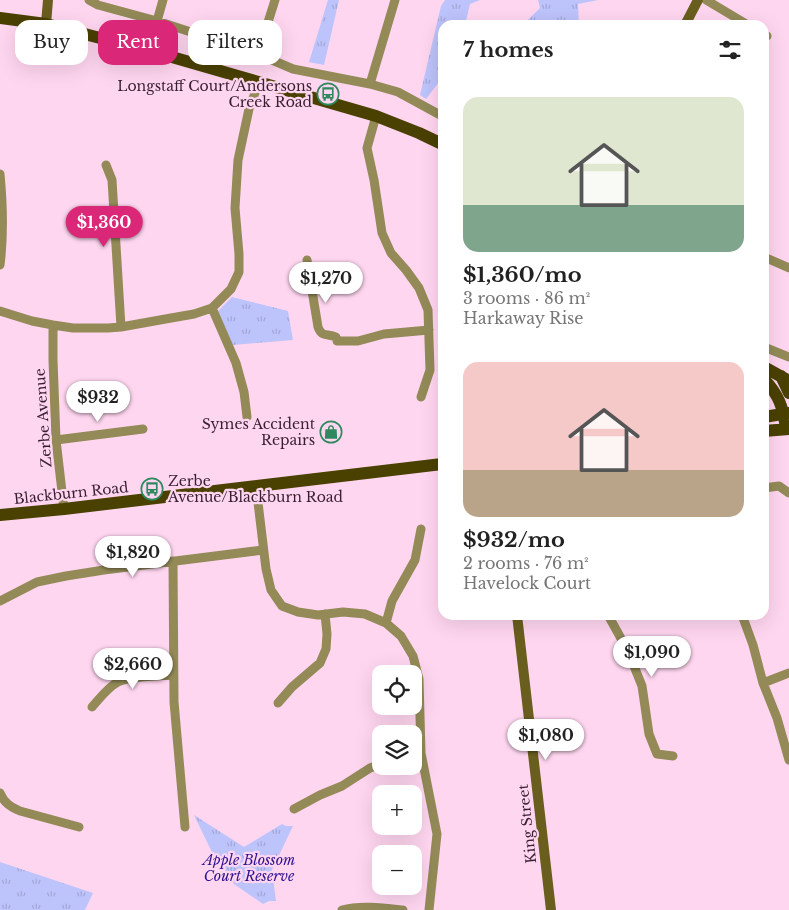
<!DOCTYPE html>
<meta charset="utf-8">
<style>
:root{--surface:#fff;--page:#f2f2f2;--text:#222;--muted:#767676;--accent:#db2777}
body{margin:0;font-family:"Libre Baskerville",serif;background:var(--page);color:var(--text);height:100vh;display:flex;flex-direction:column;font-size:19px;white-space:nowrap}
*{box-sizing:border-box;margin:0}
p{font-size:16px;color:var(--muted)}
.icon{flex:none;width:28px;height:28px;fill:none;stroke:currentColor;stroke-width:2;stroke-linecap:round;stroke-linejoin:round}
.map{position:relative;flex:1;overflow:hidden}
.drawer{position:absolute;left:438px;top:20px;width:331px;height:600px;display:flex;flex-direction:column;background:var(--surface);border-radius:15px;box-shadow:0 5px 20px #0002}
.drawer>*{flex:none}
.guide{position:absolute;left:15px;top:20px;width:348px;height:45px;display:flex;gap:10px}
.fabs{position:absolute;left:372px;top:665px;display:grid;gap:10px}
.fabs a{display:grid;place-items:center;width:50px;height:50px;border-radius:10px;background:var(--surface);box-shadow:0 5px 20px #0002;font-size:25px}
.price{position:absolute;translate:-50% -42px;padding:0 11px;border-radius:18px;background:#fff;color:#222;font-size:16px;line-height:32px;filter:drop-shadow(0 1px 2px #0008)}
.price::after{content:'';position:absolute;left:50%;top:30px;width:15px;height:11px;margin-left:-8px;background:inherit;clip-path:polygon(0 0,100% 0,50% 100%)}
.price.on{background:var(--accent);color:#fff}
ul{padding:0;list-style:none}
li{display:grid;align-content:center;gap:10px;height:265px;padding:0 25px}
li span{display:grid;place-items:center;height:155px;border-radius:15px;color:#555}
li>.icon{margin-inline-start:auto}
span .icon{width:90px;height:90px;fill:#fffc;stroke-width:1}
li b{font-size:21px}
h2{display:flex;justify-content:space-between;align-items:center;height:60px;padding:0 25px;font-size:21px}
.tag{padding:0 18px;border-radius:15px;background:var(--surface);box-shadow:0 5px 20px #0002;font-size:18px;line-height:45px}
.tag.on{background:var(--accent);color:#fff}
.map>svg:first-child{display:block}
.park{fill:url(#park-tufts)}
.lines{fill:none;stroke-linecap:round;stroke-linejoin:round}
.street{stroke:#938a58;stroke-width:9}
.secondary{stroke:#695e1e;stroke-width:10}
.primary{stroke:#4a4000;stroke-width:12}
.labels{text-anchor:middle;stroke-width:4.5;stroke-linejoin:round;paint-order:stroke}
.poi-label{font-size:14px;fill:#381f30;stroke:#ffd6f0;text-anchor:end}
.street-label{font-size:14px;fill:#381f30;stroke:#ffd6f0}
.park-label{font-size:14px;font-style:italic;fill:#2e1391;stroke:#ffd6f0}
</style>
<div class="map">
<svg width="789" height="910" viewBox="0 0 789 910">
<defs>
<pattern id="park-tufts" width="24" height="20" patternUnits="userSpaceOnUse" patternTransform="scale(1.25)"><rect width="24" height="20" fill="#bdc3fb"/><path d="M3 7l-1-3M5 7V3M7 7l1-3M15 17l-1-3M17 17v-4M19 17l1-3" fill="none" stroke="#a3a7d7"/></pattern>
</defs>
<rect width="100%" height="100%" fill="#ffd6f0"/>
<path class="park" d="M328 0H339L324 65 309 62Z
M445 0H480L470 4 465 25H442V78L426 99 420 95 441 6Z
M538 0H598L578 4 579 25H559L552 21 544 25H523L540 8Z
M232 297 288 311 293 340 233 345 216 313Z
M194 815 244 847 282 824 286 826H293L272 870 276 901H269L263 904 224 877Z
M0 862 93 893 85 910H0Z"/>
<g class="lines">
<path class="street" d="M89 0 98 5 157 21 258 54 293 69 370 84 398 92 442 116
M706 0 748 25
M157 21 163 0
M764 35 767 36
M258 54 275 0
M370 84 395 0
M376 116 367 148 374 180 382 233 391 253 406 270 419 288 428 310 430 370 421 397
M106 165 112 180 121 327
M0 174C3 206 4 233 0 265
M764 257 789 268
M307 260 318 327C322 338 327 333 336 337L337 341H358L384 334 429 330
M212 308 236 363 244 392 247 417
M0 311 32 321 53 325 73 328H108L121 327 171 318 194 314 212 308 231 289 239 272V254L235 208 238 160 249 109 259 82
M53 325V360L56 440 64 509
M764 347 789 357
M56 440 143 429
M256 486 266 569 271 590 282 606 298 612 318 615 343 612 365 614 386 623 401 636 413 656 419 679 421 753 437 834 429 910
M764 488 779 486 789 493
M173 561 174 702 185 827
M0 601 37 582 66 576 104 570 263 550
M608 615 628 651 642 686 649 734 657 754 673 756
M742 615 753 645 763 683 777 718 789 760
M386 623 392 601 415 560 421 529
M763 683 789 673
M278 703 292 687 320 663 326 649 327 634 325 614
M92 707C100 698 108 687 118 682 130 676 159 676 173 675
M0 793C4 803 11 807 20 811L79 827
M294 809 320 795 342 786 370 768 381 764
M342 910C360 905 384 908 403 910"/>
<path class="secondary" d="M46 24 48 0
M685 25 698 0
M517 615 551 910"/>
<path class="primary" d="M0 18 46 24 158 53 376 116 419 133 442 144
M764 367 789 381
M781 376 789 393
M764 379C779 395 783 407 786 429
M764 417 789 413
M764 431 789 429
M0 515 64 509 442 464"/>
</g>
<defs>
<g id="bus-ring" transform="scale(1.125)"><circle r="9.5" fill="#ffd6f0" stroke="#2f895f" stroke-width="1.5"/><path d="M-5-6H5V4H4V6H2V4H-2V6H-4V4H-5ZM-3.5-4V0h7V-4ZM-3.5 1.2v1.5H-2V1.2ZM2 1.2v1.5H3.5V1.2Z" fill="#2f895f"/></g>
<g id="shop-ring" transform="scale(1.125)"><circle r="9.5" fill="#ffd6f0" stroke="#2f895f" stroke-width="1.5"/><path d="M-5-2.5h2.3a2.7 3.5 0 0 1 5.4 0H5L5.5 6h-11ZM-1.5-2.5h3a1.5 2.3 0 0 0-3 0Z" fill="#2f895f"/></g>
</defs>
<g fill-rule="evenodd">
<use href="#bus-ring" x="328" y="94"/>
<use href="#shop-ring" x="331" y="432"/>
<use href="#bus-ring" x="152" y="489"/>
</g>
<g class="labels">
<g class="poi-label">
<text x="312" y="91">Longstaff Court/Andersons<tspan x="312" dy="16">Creek Road</tspan></text>
<text x="315" y="429">Symes Accident<tspan x="315" dy="16">Repairs</tspan></text>
<text x="168" y="486" text-anchor="start">Zerbe<tspan x="168" dy="16">Avenue/Blackburn Road</tspan></text>
</g>
<g class="street-label">
<text transform="translate(43 418) rotate(-94)" y="5">Zerbe Avenue</text>
<text transform="translate(71 493) rotate(-6)" y="5">Blackburn Road</text>
<text transform="translate(527 824) rotate(-96)" y="5">King Street</text>
</g>
<g class="park-label">
<text x="249" y="865">Apple Blossom<tspan x="249" dy="16">Court Reserve</tspan></text>
</g>
</g>
</svg>
<div class="fabs">
<a><svg class="icon" aria-label="locate" viewBox="0 0 24 24"><circle cx="12" cy="12" r="6"/><path d="M12 2v4M12 18v4M2 12h4M18 12h4"/></svg></a>
<a><svg class="icon" aria-label="layers" viewBox="0 0 24 24"><path d="M12 4l9 5-9 5-9-5zM3 14l9 5 9-5"/></svg></a>
<a>+</a>
<a>−</a>
</div>
<b class="price on" style="left:104px;top:248px">$1,360</b>
<b class="price" style="left:326px;top:304px">$1,270</b>
<b class="price" style="left:98px;top:423px">$932</b>
<b class="price" style="left:133px;top:578px">$1,820</b>
<b class="price" style="left:652px;top:678px">$1,090</b>
<b class="price" style="left:133px;top:690px">$2,660</b>
<b class="price" style="left:546px;top:761px">$1,080</b>
<div class="guide">
<a class="tag">Buy</a>
<a class="tag on">Rent</a>
<a class="tag">Filters</a>
</div>
<section class="drawer">
<h2>7 homes<svg class="icon" aria-label="filters" viewBox="0 0 24 24"><path d="M4 7h16M4 17h16"/><circle cx="9" cy="7" r="2"/><circle cx="15" cy="17" r="2"/></svg></h2>
<ul>
<li><span style="background:linear-gradient(#dfe7d0 70%,#7fa58c 0)"><svg class="icon" aria-label="home" viewBox="0 0 24 24"><path d="M3 11l9-7 9 7M6 9v11h12V9"/></svg></span><div><b>$1,360/mo</b><p>3 rooms · 86 m²</p><p>Harkaway Rise</p></div></li>
<li><span style="background:linear-gradient(#f6c9c9 70%,#b9a48a 0)"><svg class="icon" aria-label="home" viewBox="0 0 24 24"><path d="M3 11l9-7 9 7M6 9v11h12V9"/></svg></span><div><b>$932/mo</b><p>2 rooms · 76 m²</p><p>Havelock Court</p></div></li>
</ul>
</section>
</div>
